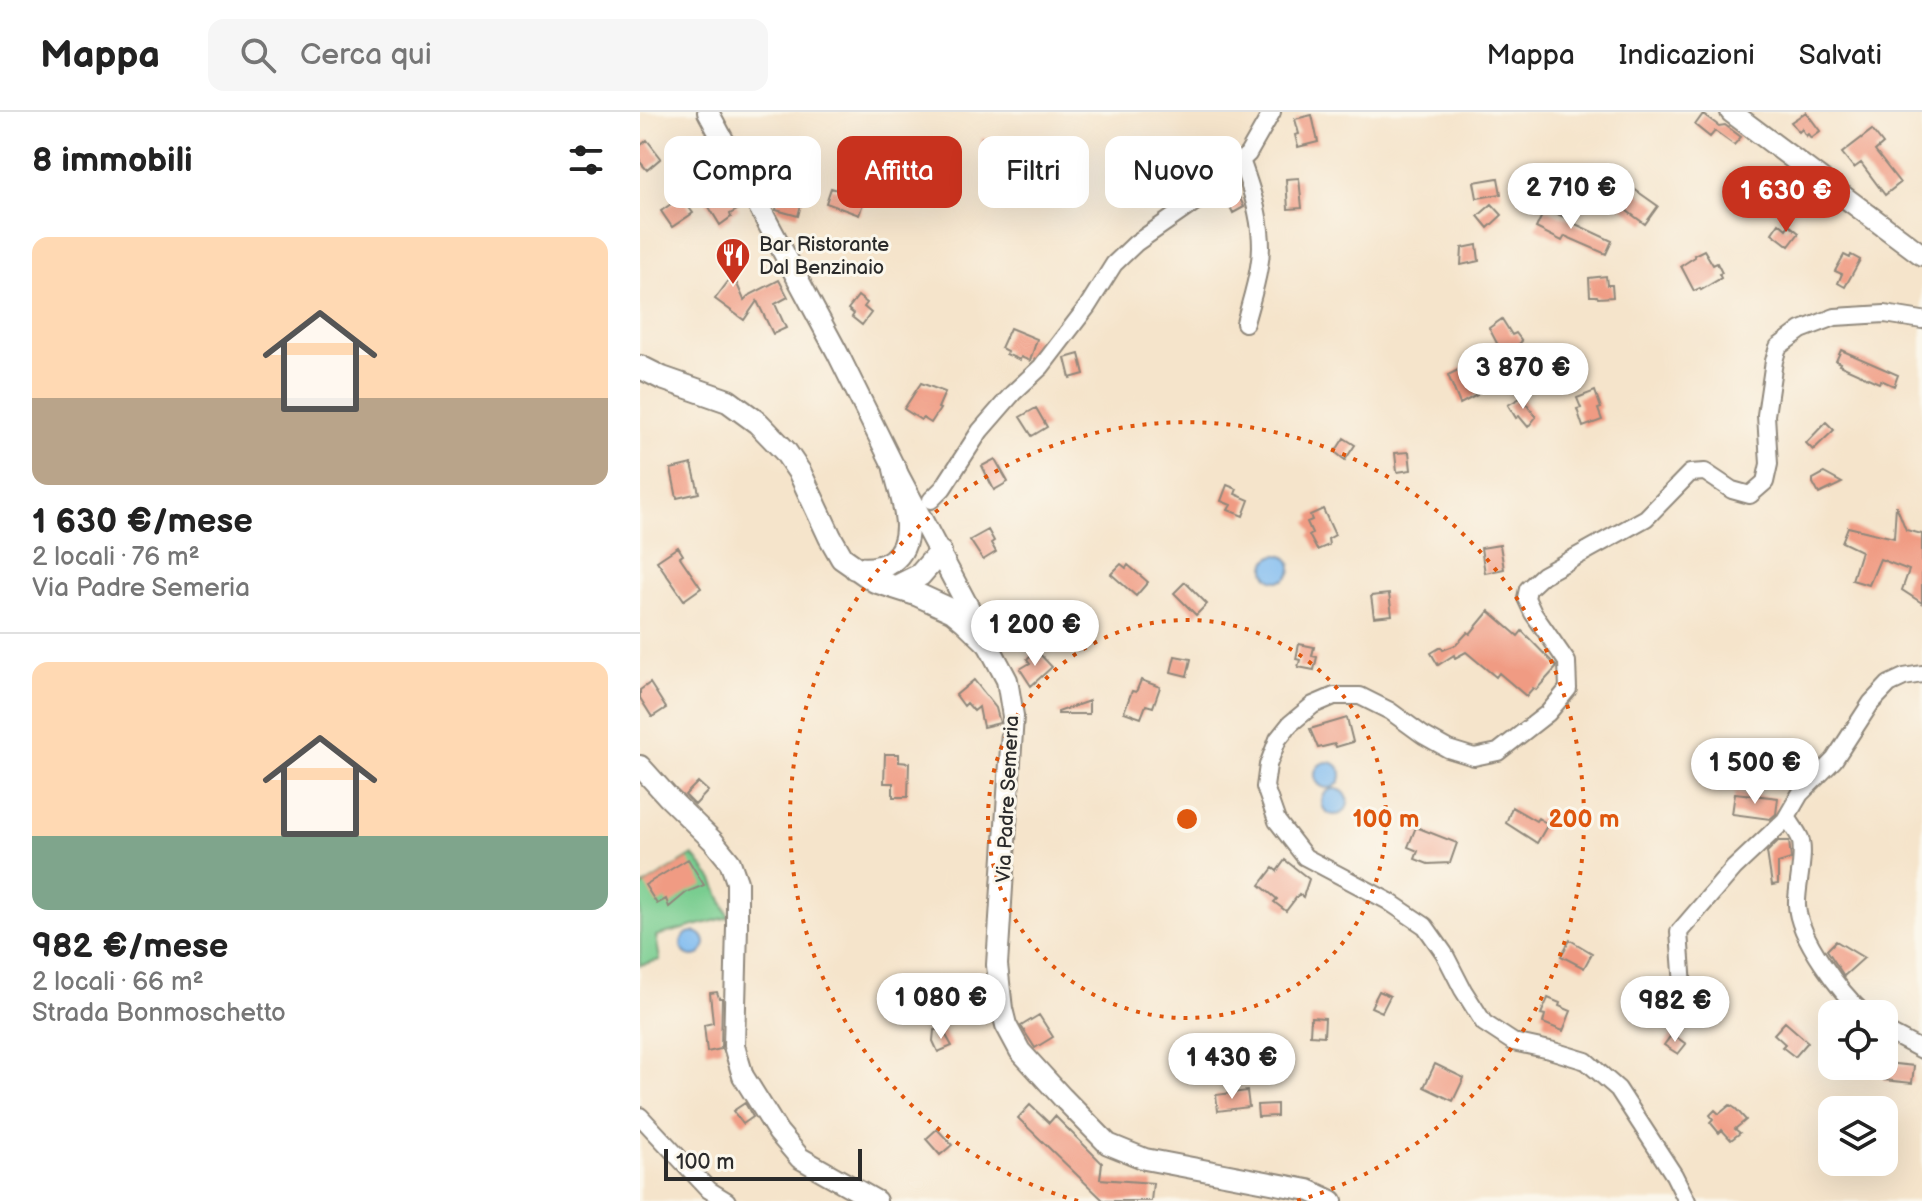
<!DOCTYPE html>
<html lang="it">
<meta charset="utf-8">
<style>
:root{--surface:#fff;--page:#f6f6f6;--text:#222;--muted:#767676;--line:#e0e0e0;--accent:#c8321e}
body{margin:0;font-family:"Balsamiq Sans",sans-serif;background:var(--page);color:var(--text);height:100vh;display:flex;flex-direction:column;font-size:30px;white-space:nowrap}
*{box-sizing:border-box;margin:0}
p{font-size:26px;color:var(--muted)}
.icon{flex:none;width:44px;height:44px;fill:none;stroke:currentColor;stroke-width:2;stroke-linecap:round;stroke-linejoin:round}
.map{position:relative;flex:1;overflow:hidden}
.side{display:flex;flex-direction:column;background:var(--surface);width:640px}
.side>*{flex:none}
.banner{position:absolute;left:24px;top:24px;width:760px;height:72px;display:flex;gap:16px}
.controls{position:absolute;left:1178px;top:888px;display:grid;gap:16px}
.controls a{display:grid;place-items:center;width:80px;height:80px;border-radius:16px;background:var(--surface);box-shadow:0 8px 32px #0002;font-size:40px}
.scale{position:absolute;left:24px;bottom:20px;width:198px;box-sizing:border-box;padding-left:8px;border:4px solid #2b2b2b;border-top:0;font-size:22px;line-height:28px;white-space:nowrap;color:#2b2b2b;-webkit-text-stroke:6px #fbf7ec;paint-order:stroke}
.price{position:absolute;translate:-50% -68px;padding:0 18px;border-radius:28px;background:#fff;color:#222;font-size:26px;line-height:52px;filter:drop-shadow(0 2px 4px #0008)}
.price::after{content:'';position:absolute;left:50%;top:48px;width:24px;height:18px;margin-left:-12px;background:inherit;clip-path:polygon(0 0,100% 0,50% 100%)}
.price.selected{background:var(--accent);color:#fff}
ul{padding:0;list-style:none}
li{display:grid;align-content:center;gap:16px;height:424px;padding:0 32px}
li+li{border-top:2px solid var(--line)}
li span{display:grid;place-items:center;height:248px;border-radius:16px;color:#555}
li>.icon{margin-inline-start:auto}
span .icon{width:144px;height:144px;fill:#fffc;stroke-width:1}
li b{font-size:34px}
h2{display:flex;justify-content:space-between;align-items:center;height:96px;padding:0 32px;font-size:34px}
.pill{padding:0 28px;border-radius:16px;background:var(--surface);box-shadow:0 8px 32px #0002;font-size:28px;line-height:72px}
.pill.selected{background:var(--accent);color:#fff}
header{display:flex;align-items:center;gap:48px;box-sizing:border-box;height:112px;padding:0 40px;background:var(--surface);border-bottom:2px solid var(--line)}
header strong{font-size:38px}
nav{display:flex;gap:44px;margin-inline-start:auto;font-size:28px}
.search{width:560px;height:72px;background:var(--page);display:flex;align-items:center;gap:20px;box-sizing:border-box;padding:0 28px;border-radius:16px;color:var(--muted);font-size:30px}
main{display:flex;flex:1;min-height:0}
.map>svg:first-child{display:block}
.green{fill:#79cd90;stroke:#527c5e;stroke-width:2}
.water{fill:#7dbaf0;stroke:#54728e;stroke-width:2}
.building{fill:#f09b83}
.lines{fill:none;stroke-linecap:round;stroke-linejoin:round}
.minor-casing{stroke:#90887b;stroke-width:20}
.major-casing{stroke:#90887b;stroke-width:24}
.highway-casing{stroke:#90887b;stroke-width:26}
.minor{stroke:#fff;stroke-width:16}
.major{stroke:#fff;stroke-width:20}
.highway{stroke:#fff;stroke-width:22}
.ring{fill:none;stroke:#df570e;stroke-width:4;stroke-dasharray:4 8}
.labels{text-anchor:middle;stroke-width:6;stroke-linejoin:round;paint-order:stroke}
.poi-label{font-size:20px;fill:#2b2b2b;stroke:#fbf7ec;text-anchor:start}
.street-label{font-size:20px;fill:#2b2b2b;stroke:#fbf7ec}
.centre{fill:#df570e;stroke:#fbf7ec;stroke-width:4}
.ring-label{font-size:24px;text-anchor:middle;font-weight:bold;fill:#df570e;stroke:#fbf7ec;stroke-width:6;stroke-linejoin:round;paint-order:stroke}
</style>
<header>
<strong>Mappa</strong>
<div class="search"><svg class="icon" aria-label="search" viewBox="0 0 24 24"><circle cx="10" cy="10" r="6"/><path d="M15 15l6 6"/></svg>Cerca qui</div>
<nav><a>Mappa</a><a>Indicazioni</a><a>Salvati</a></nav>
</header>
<main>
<section class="side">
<h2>8 immobili<svg class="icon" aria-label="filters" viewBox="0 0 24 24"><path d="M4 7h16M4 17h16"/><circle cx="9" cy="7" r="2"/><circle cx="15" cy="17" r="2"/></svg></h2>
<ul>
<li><span style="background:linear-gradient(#ffd9b3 65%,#b9a48a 0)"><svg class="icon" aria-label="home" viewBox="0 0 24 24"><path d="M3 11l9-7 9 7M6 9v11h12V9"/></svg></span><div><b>1 630 €/mese</b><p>2 locali · 76 m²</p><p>Via Padre Semeria</p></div></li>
<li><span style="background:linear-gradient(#ffd9b3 70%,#7fa58c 0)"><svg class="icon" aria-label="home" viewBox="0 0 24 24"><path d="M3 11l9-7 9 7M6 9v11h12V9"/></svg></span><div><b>982 €/mese</b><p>2 locali · 66 m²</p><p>Strada Bonmoschetto</p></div></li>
</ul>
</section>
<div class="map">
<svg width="1282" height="1089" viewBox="0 0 1282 1089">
<rect width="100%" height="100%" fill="#fbf7ec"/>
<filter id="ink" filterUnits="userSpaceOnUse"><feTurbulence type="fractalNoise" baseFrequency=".0125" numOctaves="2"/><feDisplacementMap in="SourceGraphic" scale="16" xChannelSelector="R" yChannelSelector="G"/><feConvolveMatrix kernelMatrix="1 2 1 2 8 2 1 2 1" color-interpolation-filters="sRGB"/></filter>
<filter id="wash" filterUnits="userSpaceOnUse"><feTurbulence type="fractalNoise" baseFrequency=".006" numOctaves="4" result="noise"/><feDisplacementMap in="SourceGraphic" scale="32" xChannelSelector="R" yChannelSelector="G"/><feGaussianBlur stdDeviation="1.8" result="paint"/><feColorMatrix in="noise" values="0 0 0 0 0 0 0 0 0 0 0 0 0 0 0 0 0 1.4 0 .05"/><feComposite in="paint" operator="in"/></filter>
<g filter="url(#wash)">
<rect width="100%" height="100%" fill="#f5e4cb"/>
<path class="green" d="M53 743 73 768 89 805 16 824 20 848 0 853V776Z"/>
<path class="water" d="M625 456a13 13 0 1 1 26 0a13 13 0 1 1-26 0Z
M675 663a13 13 0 1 1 26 0a13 13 0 1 1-26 0Z
M682 690a13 13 0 1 1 26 0a13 13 0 1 1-26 0Z
M41 832a12 12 0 1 1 24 0a12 12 0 1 1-24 0Z"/>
<g id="blocks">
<path class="building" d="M1166 0 1180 19 1171 26 1168 22 1166 24 1162 17 1159 20 1151 10Z
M1063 2 1079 14 1085 13 1101 25 1094 33 1075 19 1070 25 1055 13Z
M672 3 678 30 658 35 655 23 659 22 655 7Z
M1232 18 1243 32 1235 39 1260 71 1245 83 1221 51 1214 56 1202 41Z
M350 25 362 27 358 46 340 43 342 26 350 28Z
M7 28 21 46 7 58 0 50V34Z
M523 37 546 50 534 69 526 63 524 67 507 55 516 41 519 43Z
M659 66 662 96 648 97 646 67Z
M858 66 861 82 837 86 834 70Z
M984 70 1018 94 1005 112 972 88Z
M593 71 604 95 593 101 583 80Z
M191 76 225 86 219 103 186 91Z
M83 79 87 87 91 84 99 97 90 102 91 105 80 113 66 90Z
M139 79 163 85 158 104 136 98Z
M41 85 53 101 32 115 21 99Z
M852 92 862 103 848 116 838 104Z
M905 97 932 108 931 110 972 129 966 142 925 124 922 129 896 116Z
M1139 111 1146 117 1149 113 1159 121 1149 134 1132 121Z
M837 133 839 149 821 153 822 136Z
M1064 138 1073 153 1077 151 1082 161 1079 162 1081 166 1061 178 1060 176 1054 179 1041 154 1055 145 1054 143Z
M1204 143 1210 146 1211 143 1220 148 1205 175 1198 171 1202 162 1195 159Z
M93 163 104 188 108 184 139 168 148 185 135 192 146 216 133 222 117 189 104 208 75 187Z
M966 164 967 173H972L973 185 958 186 957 184H950L949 166Z
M218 184 227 191 224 195 231 201 222 213 212 205 214 202 208 197Z
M862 207 872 223 876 221 882 229 877 234 880 241 872 246 864 235 860 237 849 216Z
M370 216 397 227 390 249 381 245 380 248 366 242 367 239 361 236Z
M1201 238 1258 263 1254 274 1241 268 1239 271 1199 253 1200 251 1196 249Z
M439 242 444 262 430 266 425 246Z
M826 254 834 271 831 272 837 283 820 292 808 263Z
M281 271 305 280 298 296 300 297 291 311 283 306 281 308 264 297Z
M955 279 961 296 958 297 962 308 943 315 937 297 941 296 937 286Z
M882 285 896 305 888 315 879 304 876 306 868 293Z
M396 296 407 315 392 324 380 305Z
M1186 310 1194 318 1173 338 1166 331Z
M704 326 715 333 705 348 695 340Z
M769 340 771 358 757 360 755 341Z
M355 347 368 370 354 378 342 354Z
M52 352 59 381 37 386 31 357Z
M1184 361 1202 371 1179 382 1173 371V367Z
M587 373 597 377 595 382 609 388 603 404 588 398 591 393 581 389Z
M1256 393 1266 418 1282 422V491L1262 478 1269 458 1240 447 1229 473 1212 468 1221 439 1202 430 1208 415 1254 426Z
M683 397 695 423 688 427 689 433 677 438 669 423 672 421 667 410 672 408 670 403Z
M348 418 354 429 351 431 356 440 343 448 330 428Z
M860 433 864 457 845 461 841 436Z
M38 435 43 443 40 445 61 476 44 488 17 449Z
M481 452 486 456 488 453 508 470 496 484 471 462Z
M545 470 567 492 556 503 534 481Z
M749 482 752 503 734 505 731 484Z
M849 499 878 524 882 519 916 554V556L896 578 893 576 886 584 859 561 856 565 826 540 815 546 814 543 798 553 791 541 801 535 803 538 816 533 828 520 830 522Z
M659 532 674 535 672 544 677 545 674 558 658 555 660 548 656 547Z
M396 538 412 555 391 574 380 557 390 551 387 547Z
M535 544 551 547 547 564 531 560Z
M334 568 356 596 360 611 343 615 339 595 334 599 327 591 324 594 316 583Z
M501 568 520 575 513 595 506 593 501 606 484 600 492 579 496 580Z
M10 571 26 596 12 605 0 586V578Z
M449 589V602H418V600Z
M707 606 713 630 696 635 695 632 678 636 670 617Z
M245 642H259V650L269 651 268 685H253V671H244Z
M58 670 68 679 55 693 45 683Z
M1095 681 1138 686 1136 702 1130 707 1092 702Z
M872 695 896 709 898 706 908 712 897 731 866 711Z
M776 715 817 731 810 751 788 752 775 747 778 739 768 735Z
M1138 729H1149L1151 747 1138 751V772L1132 773 1127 740Z
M48 747 64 773 47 780 29 795 26 787 17 792 5 773Z
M645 748 669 767 663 785 659 782 646 799 634 790 637 787 620 773 633 756 637 759Z
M930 828 952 841 944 856 921 844Z
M1196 829 1224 846 1204 864 1187 838Z
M739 879 750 884 742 900 731 895Z
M77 880 79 886H82L81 937 67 940 64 913 73 911 70 881Z
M908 886 920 891 919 894 931 899 923 919 903 911 905 903 901 902Z
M399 903 413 925 395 936 381 914Z
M671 905 685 906 684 924 670 923Z
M1145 910 1168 930 1155 945 1142 935 1145 932 1134 922Z
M294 918H303L312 934 298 940 293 929Z
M1032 922 1046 932 1038 942 1024 933Z
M1246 951 1274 954 1272 971 1244 968Z
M795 952 824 966 813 989 784 975Z
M607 979 609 995 578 999 576 983Z
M105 991 113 1005 103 1012 93 999Z
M637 992V1004L618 1005 617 993Z
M390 993 409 1011 415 1004 462 1051 460 1067 513 1071 511 1089H464L378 1006Z
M1090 993 1096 997 1106 1008 1095 1017 1100 1021 1091 1028 1082 1018 1079 1021 1070 1010 1073 1007 1070 1003 1075 998 1079 1002Z
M297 1017 312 1033 300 1043 286 1027Z"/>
</g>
</g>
<g filter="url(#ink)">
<use href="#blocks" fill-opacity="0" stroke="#90887b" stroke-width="2"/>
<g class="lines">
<g class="minor-casing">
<path id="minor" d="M601 48C613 81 626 120 619 155 616 174 610 192 605 211
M291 388 303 376 340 319 373 281 401 255 447 195 474 152 496 131 555 90 589 60 608 42 632 0
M1147 705C1151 712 1157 719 1160 726 1166 742 1156 776 1157 793 1158 825 1201 881 1224 902
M1051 883 1043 874 1039 820 1094 756 1145 708 1160 682 1194 648 1231 591 1249 572 1264 565 1282 562
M1244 918 1282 938
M0 1004 69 1078 87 1089
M1047 1089 1034 1063 978 977 946 949 910 938 873 930 844 911 823 878 804 841 785 814 748 789 665 745 637 709 625 675 628 653 638 627 650 612 673 593 694 584H720L750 599 783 623 808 637 834 645 858 640 908 601 928 577 927 550 893 501 886 486 888 477 903 463 1006 406 1050 361 1065 360 1092 378 1110 383 1125 370 1129 352 1126 303 1134 249 1138 235 1161 218 1195 205 1245 202 1282 208"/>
</g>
<g class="major-casing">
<path id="major" d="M68 0 197 240 255 357 367 568 373 604 357 853 362 897 366 913 380 939 422 985 468 1032 505 1047 668 1078 692 1089
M1091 0 1282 143
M0 654 28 685 73 729 90 750 97 770V814L94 934 103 964 138 1020 160 1046 236 1089"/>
</g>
<g class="highway-casing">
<path id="highway" d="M0 255 22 266 88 289 118 311 145 339 160 361 190 425 202 446 235 469 276 482 313 499 325 509 351 534
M215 456C244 460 267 447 267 414 267 396 259 375 255 357
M256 475 280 463 300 440"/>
</g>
<use href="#minor" class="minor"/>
<use href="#major" class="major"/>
<use href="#highway" class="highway"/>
</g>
</g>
<g class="ring">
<circle cx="547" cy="707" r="199"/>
<path d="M438 1089A397 397 0 1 1 656 1089"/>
</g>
<defs>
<g id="restaurant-pin" transform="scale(1.8)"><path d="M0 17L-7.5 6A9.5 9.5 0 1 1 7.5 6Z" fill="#c8321e" stroke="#fbf7ec"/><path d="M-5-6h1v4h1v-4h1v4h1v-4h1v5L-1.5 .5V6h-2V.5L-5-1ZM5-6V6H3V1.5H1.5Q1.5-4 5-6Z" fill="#fff"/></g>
</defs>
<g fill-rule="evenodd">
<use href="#restaurant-pin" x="93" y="143"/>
</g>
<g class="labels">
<g class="poi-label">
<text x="119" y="139">Bar Ristorante<tspan x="119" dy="23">Dal Benzinaio</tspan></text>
</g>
<g class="street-label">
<text transform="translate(367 687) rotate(-87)" y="7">Via Padre Semeria</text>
</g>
</g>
<circle cx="547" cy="707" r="12" class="centre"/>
<g class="ring-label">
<text x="746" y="715">100 m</text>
<text x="944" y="715">200 m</text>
</g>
</svg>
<div class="controls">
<a><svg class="icon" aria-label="locate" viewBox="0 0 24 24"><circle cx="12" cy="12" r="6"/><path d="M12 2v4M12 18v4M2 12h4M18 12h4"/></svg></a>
<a><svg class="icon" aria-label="layers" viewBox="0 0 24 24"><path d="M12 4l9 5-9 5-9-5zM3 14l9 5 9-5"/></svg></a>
</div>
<div class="scale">100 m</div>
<b class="price" style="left:931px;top:119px">2 710 €</b>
<b class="price selected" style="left:1146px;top:122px">1 630 €</b>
<b class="price" style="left:883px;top:299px">3 870 €</b>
<b class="price" style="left:395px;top:556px">1 200 €</b>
<b class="price" style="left:1115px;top:694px">1 500 €</b>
<b class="price" style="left:301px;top:929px">1 080 €</b>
<b class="price" style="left:1035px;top:932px">982 €</b>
<b class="price" style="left:592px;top:989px">1 430 €</b>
<div class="banner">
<a class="pill">Compra</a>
<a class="pill selected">Affitta</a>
<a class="pill">Filtri</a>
<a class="pill">Nuovo</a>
</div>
</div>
</main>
